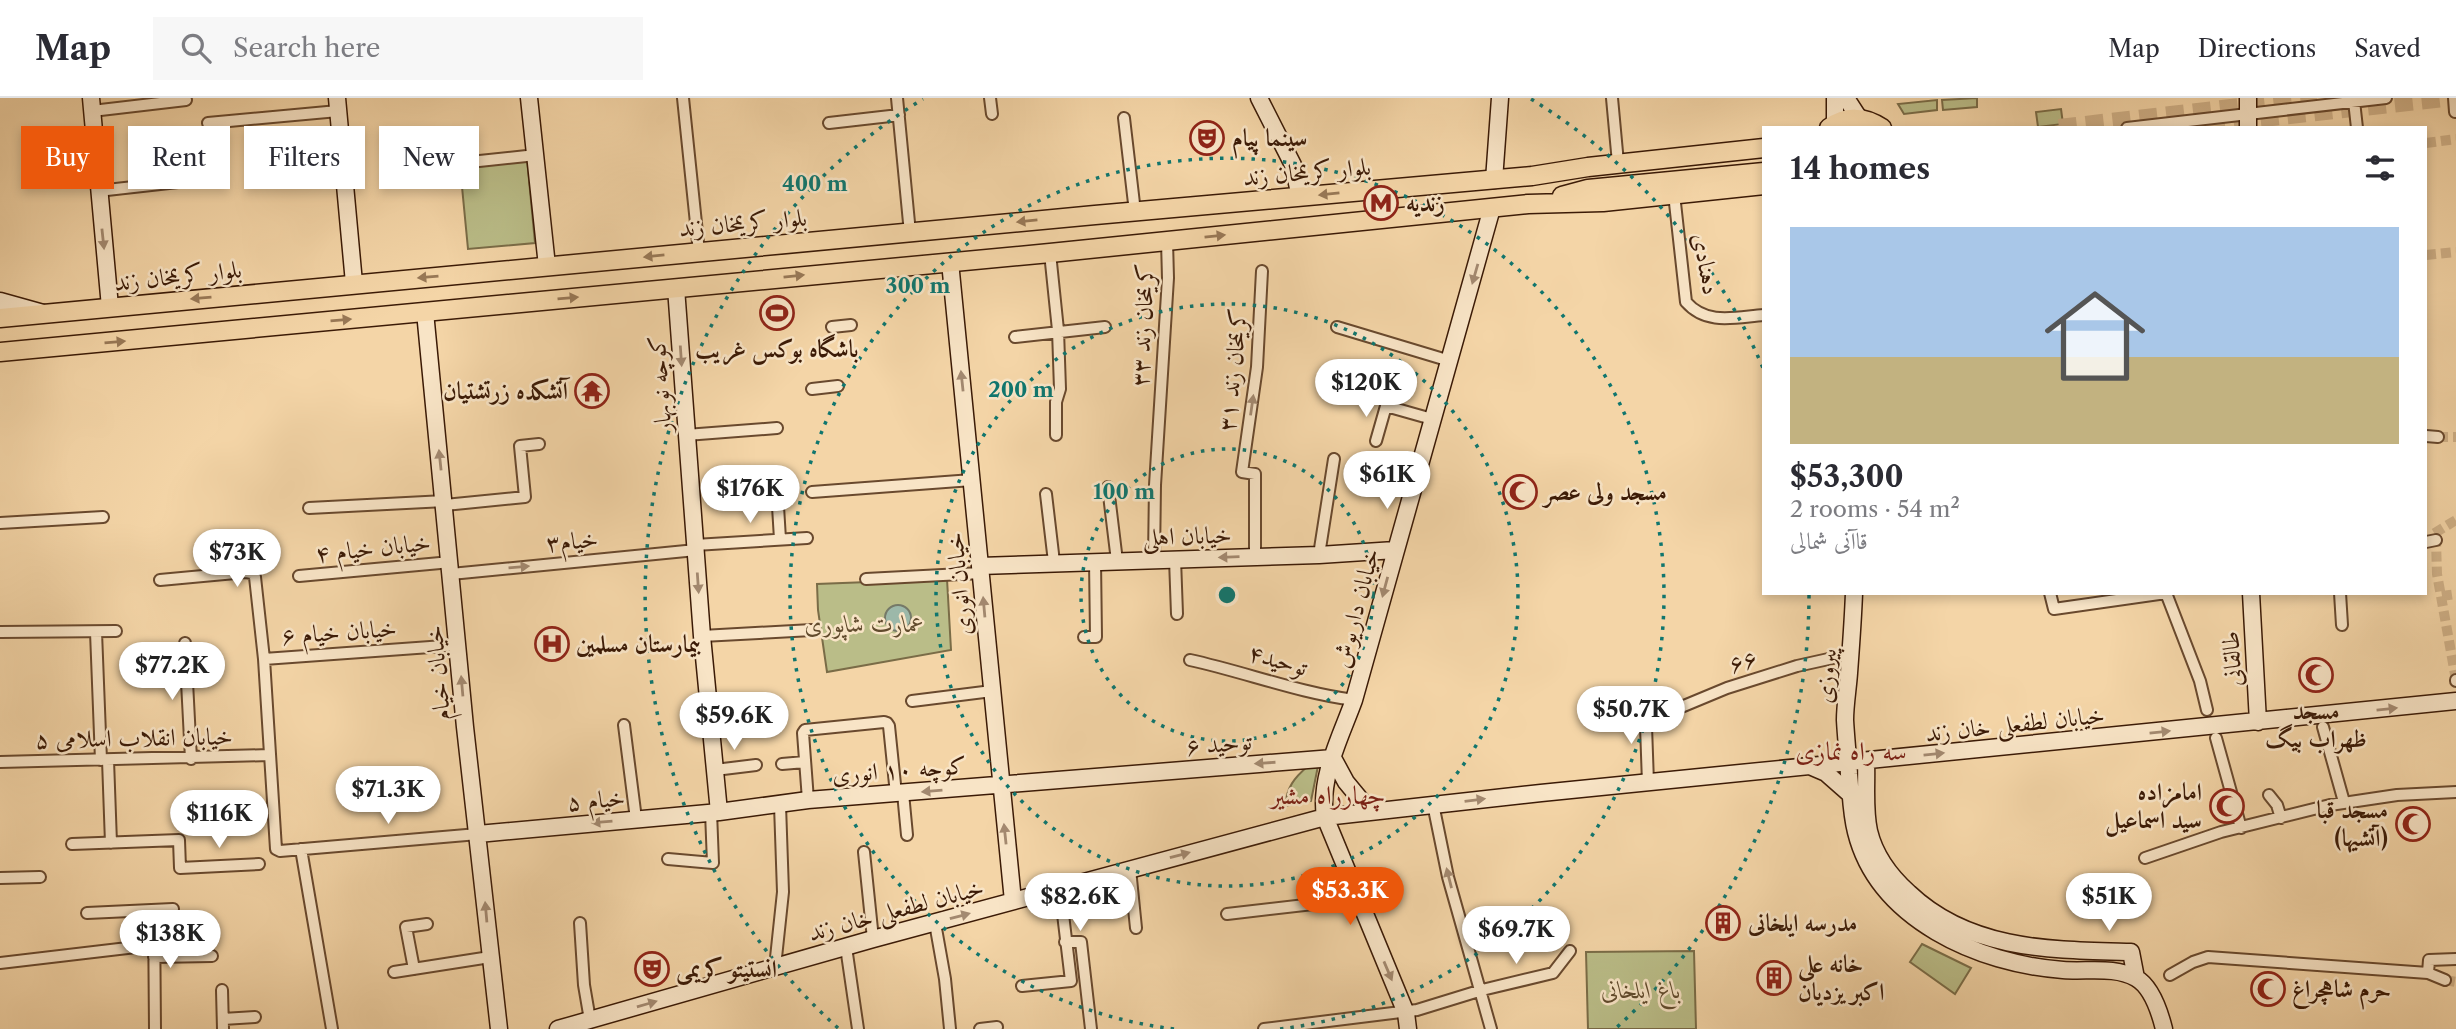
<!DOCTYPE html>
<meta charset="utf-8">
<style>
:root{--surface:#fff;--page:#f7f7f7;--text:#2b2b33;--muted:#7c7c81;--line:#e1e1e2;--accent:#ea580c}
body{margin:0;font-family:"Libre Caslon Text",Amiri,serif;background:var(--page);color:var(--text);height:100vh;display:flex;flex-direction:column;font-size:26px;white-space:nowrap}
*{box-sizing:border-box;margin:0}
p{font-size:23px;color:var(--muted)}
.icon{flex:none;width:38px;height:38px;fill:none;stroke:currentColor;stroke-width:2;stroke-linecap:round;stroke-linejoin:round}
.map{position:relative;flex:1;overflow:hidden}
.drawer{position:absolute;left:1762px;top:28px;width:665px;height:469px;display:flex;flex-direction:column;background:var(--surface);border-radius:0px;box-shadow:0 4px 10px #0003}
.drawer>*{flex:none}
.banner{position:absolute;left:21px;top:28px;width:665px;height:63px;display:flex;gap:14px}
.price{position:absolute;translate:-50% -60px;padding:0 16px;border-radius:24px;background:#fff;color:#222;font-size:23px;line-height:46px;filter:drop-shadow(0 2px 4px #0008)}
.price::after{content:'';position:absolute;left:50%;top:42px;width:21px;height:16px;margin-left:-10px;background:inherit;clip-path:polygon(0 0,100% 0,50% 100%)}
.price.current{background:var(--accent);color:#fff}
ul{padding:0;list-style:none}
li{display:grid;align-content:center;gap:14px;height:371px;padding:0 28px}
li span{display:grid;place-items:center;height:217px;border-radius:0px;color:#555}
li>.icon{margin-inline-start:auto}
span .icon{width:126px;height:126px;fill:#fffc;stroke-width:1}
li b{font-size:30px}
h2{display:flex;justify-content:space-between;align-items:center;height:84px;padding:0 28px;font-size:30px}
.pill{padding:0 24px;border-radius:0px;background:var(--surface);box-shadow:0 4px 10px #0003;font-size:24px;line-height:63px}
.pill.current{background:var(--accent);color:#fff}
header{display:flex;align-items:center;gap:42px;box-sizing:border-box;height:98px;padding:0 35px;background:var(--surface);border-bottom:2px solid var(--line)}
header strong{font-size:33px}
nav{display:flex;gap:38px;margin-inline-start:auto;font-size:24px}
.search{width:490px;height:63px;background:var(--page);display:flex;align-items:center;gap:18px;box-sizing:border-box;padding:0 24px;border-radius:0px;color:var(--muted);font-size:26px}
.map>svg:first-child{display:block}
.green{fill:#babd88;stroke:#7a6c47;stroke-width:2}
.water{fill:#9cb8a9;stroke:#757968;stroke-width:2}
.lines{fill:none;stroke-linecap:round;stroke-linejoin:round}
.street-tunnel{stroke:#cfb087;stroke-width:10;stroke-dasharray:10 5;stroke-linecap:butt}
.primary-tunnel{stroke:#cfb087;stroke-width:18;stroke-dasharray:18 9;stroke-linecap:butt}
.street-casing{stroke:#69492e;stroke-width:14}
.secondary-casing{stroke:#3b1a06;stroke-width:19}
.primary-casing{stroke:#3b1a06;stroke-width:21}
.street{stroke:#f8e4c6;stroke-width:10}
.secondary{stroke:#f8e4c6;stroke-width:16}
.primary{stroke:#f4d5a7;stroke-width:18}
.oneway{fill:#987856}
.oneway2{fill:#a38970}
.ring{fill:none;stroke:#0f766e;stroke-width:3.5;stroke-dasharray:3.5 7}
.labels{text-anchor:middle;stroke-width:5;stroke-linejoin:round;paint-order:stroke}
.poi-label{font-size:24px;font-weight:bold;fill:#3b1a06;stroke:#f8e4c6;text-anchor:start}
.street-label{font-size:24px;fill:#3b1a06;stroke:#f8e4c6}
.park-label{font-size:24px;font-style:italic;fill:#614b2d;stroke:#f8e4c6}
.neighbourhood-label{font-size:26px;fill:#7a1f14;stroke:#f8e4c6}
.centre{fill:#0f766e;stroke:#f8e4c6;stroke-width:3.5}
.ring-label{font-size:21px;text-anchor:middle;font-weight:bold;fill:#0f766e;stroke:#f8e4c6;stroke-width:5;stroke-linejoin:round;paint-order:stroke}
</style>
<header>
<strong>Map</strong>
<div class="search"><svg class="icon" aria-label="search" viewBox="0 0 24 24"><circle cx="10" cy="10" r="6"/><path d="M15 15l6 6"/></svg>Search here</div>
<nav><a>Map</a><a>Directions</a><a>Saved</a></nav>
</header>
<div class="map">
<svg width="2456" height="931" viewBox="0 0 2456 931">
<rect width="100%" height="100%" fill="#f4d5a7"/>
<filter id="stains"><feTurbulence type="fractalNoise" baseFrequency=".00286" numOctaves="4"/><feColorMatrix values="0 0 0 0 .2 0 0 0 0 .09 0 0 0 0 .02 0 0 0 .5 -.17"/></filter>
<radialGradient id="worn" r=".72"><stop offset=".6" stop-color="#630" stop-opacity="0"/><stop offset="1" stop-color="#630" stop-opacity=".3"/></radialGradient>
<path class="green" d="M1977 0V9L1943 12 1942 2Z
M1937 2V12L1904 16 1898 6Z
M2061 11 2063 26 2038 29 2036 14Z
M527 61 535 145 468 151 460 68Z
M947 481 951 552 827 574 818 512 817 486Z
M1308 668H1318L1311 703 1285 708C1287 689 1294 680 1308 668Z
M1922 846 1971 870 1955 896 1910 864Z
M1694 853 1696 931H1588L1586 854Z"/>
<path class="water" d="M885 520a13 13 0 1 1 26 0a13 13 0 1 1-26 0Z"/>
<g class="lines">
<path class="street-tunnel" d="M2426 45 2456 41
M2426 157 2456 154
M2438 339H2456
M2442 498 2456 496
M2456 582 2437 476 2436 442 2433 436 2456 422
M2445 882 2456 884"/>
<path class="primary-tunnel" d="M2180 29 2445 0
M2059 30 2317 0"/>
<g class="street-casing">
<path id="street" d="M683 0 699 154
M897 0 910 135
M990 0 992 16
M1612 0 1618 65
M2454 0 2455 14
M2354 3 2357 30
M92 13 186 2
M1124 20 1135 114
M208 25 338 13
M829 25 899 17
M2127 30 2386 0
M451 66 536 57
M98 93 178 84
M1674 96 1686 204C1707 228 1736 219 1764 217
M1050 155 1058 232 1060 291 1056 304V337
M832 229 851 227
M1337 229 1450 263
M1015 239 1105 229
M812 291 838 288
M686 337 777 330
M2426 338 2438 339
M1376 343 1386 308 1432 321
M1108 389 1117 463
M735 394 777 392 780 441
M812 394 972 382
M1046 396 1054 464
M445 407 525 399 520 348 539 346
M309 410 445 403
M0 425 103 419
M2426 444 2436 442
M695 447 807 440
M1319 457 1334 361
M1255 458V376L1242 374 1257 269 1262 173
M1154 461 1155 387 1168 180 1167 143
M1175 461 1177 516
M451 476 696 452
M299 478 451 464
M866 481 981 475
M160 482 246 474 252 475 255 479 264 561 276 751 280 753 478 736
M2050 495 2054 511 2166 495 2200 583 2207 612
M2340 495 2342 527
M0 534 116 533
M96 534 101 662
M702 538 812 532
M1084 539H1096L1095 463
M185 545 191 661
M264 561 458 547
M1190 562C1245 574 1299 595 1354 602
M2456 582V583
M912 603 992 593
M624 627 636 721
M712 629 752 625
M2323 629 2344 704
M2216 640 2241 730
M108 662 111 745
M0 664 269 657
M782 666 805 664
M715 672 756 667
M1648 685 1646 628 1650 622 1727 590 1797 568 1851 556
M903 695 907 737
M2269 697 2277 707 2281 720
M808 702 803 635 805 632 884 624 887 625 889 628 896 696
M1433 706 1448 779 1491 931
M72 746 179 742 180 770 259 766
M301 751 332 931
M864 754 873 841
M2145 760 2221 734 2330 707 2397 697 2456 694
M668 761 713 765 711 714
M1130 771 1136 830
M0 780 40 779
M154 812 155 931
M87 815 173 811
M1227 816 1357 801
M580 825 584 887 590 922
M935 825 945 881 950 931
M1065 844H1081L1091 931
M846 849 858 931
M154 859 212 858
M0 865 153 847
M775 869 783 794 780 707
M414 871 406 829 427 826
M394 874 490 859
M2428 875 2445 882
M2170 877 2193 864 2208 859 2428 875 2429 862 2456 861
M1022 888 1071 883 1060 791
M222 892 223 931
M223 921 255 919
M980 931 997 929
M1264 931 1417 912 1482 892 1553 875 1570 853"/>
</g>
<g class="secondary-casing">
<path id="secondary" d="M91 0 110 209
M337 0 354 185
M529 0 547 168
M1259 0 1293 67 1300 99
M1835 0V25
M1846 0 1859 20
M2248 30V0
M1494 82 1500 0
M950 164 1013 803
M676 190 702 538 719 714
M0 203 43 215
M425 214 465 629 499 931
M980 468 1319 457 1395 452
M1854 495C1853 522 1851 548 1849 575 1848 590 1845 607 1845 622 1846 640 1848 658 1849 676 1851 695 1851 715 1856 734 1878 822 1979 866 2063 872 2087 874 2115 868 2136 880 2152 889 2160 915 2164 931
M2251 495 2258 624
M1866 663C1867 686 1864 711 1869 733 1875 758 1890 778 1909 795 1970 853 2053 852 2131 854L2136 880
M1812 669 1826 675 1851 697
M478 736 719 714 808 702 1333 660 1346 684 1370 713
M558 931 873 841 1325 719 1541 695 2456 603
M1408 931 1406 915 1325 719C1319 679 1341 638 1354 602L1492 110"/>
</g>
<g class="primary-casing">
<path id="primary" d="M1829 30C1846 17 1864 18 1882 30
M1562 98 1588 91 1764 74
M0 220 1095 117 1532 78 1588 69 1764 50
M0 254 1050 155 1528 106 1603 104 1764 87"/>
</g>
<use href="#street" class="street"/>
<use href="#secondary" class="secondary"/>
<use href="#primary" class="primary"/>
</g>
<defs><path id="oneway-solid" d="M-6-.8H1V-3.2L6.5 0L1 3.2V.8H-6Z" transform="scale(1.75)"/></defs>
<g class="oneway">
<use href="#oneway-solid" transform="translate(1329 96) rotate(174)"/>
<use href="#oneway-solid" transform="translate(1027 123) rotate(174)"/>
<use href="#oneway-solid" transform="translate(1215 138) rotate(-6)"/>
<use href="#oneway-solid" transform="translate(654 158) rotate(174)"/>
<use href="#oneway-solid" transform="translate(794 178) rotate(-6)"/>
<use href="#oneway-solid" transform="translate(428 179) rotate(175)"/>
<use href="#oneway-solid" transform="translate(201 200) rotate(175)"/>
<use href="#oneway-solid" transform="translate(568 200) rotate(-5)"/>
<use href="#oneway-solid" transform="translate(341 222) rotate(-5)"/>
<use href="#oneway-solid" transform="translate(115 244) rotate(-5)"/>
</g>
<g class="oneway2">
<use href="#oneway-solid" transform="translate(103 141) rotate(84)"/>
<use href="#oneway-solid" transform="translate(1475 176) rotate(106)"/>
<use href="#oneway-solid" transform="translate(681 258) rotate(86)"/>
<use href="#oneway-solid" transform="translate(962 283) rotate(-96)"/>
<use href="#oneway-solid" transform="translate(1252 307) rotate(-82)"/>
<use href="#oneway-solid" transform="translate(440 362) rotate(-96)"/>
<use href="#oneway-solid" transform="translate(1229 459) rotate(178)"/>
<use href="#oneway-solid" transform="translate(519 469) rotate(-5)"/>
<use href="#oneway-solid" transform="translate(698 485) rotate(86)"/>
<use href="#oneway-solid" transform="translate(1385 489) rotate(105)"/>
<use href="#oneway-solid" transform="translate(984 509) rotate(-95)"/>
<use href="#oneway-solid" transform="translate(462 588) rotate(-95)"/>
<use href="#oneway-solid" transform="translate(2387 611) rotate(-6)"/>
<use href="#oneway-solid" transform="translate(2160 634) rotate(-6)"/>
<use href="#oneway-solid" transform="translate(1934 656) rotate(-6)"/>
<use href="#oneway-solid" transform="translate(1265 665) rotate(176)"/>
<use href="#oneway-solid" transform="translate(932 693) rotate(175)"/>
<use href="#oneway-solid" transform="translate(1475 702) rotate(-7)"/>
<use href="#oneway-solid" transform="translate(602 724) rotate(175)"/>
<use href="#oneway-solid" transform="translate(1005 736) rotate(-96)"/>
<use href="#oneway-solid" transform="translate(1180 757) rotate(-15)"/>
<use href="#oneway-solid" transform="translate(1449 780) rotate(-104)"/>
<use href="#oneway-solid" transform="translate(486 814) rotate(-95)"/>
<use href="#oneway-solid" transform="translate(960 818) rotate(-15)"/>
<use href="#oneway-solid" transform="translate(1388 873) rotate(67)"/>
<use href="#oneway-solid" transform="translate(647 906) rotate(-16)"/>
</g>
<g class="ring">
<circle cx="1227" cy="497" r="146"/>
<circle cx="1227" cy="497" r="291"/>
<path d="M1174 931A437 437 0 1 1 1280 931"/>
<path d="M838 930A582 582 0 0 1 923 1M1531 1A582 582 0 0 1 1763 270M1809 497A582 582 0 0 1 1616 930"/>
</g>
<defs>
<g id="theatre-ring" transform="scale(1.75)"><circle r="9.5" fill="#f8e4c6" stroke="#8f2418" stroke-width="1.5"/><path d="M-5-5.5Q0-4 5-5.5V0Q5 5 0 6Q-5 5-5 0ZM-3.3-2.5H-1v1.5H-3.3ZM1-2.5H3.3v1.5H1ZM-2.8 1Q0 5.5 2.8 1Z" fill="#8f2418"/></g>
<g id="metro-ring" transform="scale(1.75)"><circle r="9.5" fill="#f8e4c6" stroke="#8f2418" stroke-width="1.5"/><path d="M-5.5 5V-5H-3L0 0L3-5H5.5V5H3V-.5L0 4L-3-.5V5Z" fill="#8f2418"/></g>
<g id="stadium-ring" transform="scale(1.75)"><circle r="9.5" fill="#f8e4c6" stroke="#8f2418" stroke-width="1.5"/><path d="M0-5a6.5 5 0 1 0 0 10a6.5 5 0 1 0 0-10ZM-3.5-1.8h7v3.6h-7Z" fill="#8f2418"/></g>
<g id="temple-ring" transform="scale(1.75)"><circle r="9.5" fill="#f8e4c6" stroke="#8f2418" stroke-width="1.5"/><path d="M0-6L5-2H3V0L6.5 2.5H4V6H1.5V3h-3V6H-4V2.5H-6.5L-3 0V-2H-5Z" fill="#8f2418"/></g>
<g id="mosque-ring" transform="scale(1.75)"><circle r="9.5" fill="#f8e4c6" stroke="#8f2418" stroke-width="1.5"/><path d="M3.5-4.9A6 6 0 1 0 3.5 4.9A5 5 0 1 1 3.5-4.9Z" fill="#8f2418"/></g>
<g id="hospital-ring" transform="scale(1.75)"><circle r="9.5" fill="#f8e4c6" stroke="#8f2418" stroke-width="1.5"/><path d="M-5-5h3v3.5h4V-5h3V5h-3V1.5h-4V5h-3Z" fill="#8f2418"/></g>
<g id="building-ring" transform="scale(1.75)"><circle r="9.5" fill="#f8e4c6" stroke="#8f2418" stroke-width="1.5"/><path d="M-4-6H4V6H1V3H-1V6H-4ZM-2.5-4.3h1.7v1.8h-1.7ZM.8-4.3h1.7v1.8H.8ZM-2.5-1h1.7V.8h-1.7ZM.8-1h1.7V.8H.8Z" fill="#8f2418"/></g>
</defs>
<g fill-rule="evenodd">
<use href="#theatre-ring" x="1207" y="40"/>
<use href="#metro-ring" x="1381" y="105"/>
<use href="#stadium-ring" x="777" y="215"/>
<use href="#temple-ring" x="592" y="293"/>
<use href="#mosque-ring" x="1520" y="394"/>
<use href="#hospital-ring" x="552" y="546"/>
<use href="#mosque-ring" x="2316" y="577"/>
<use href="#mosque-ring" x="2227" y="708"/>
<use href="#mosque-ring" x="2413" y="726"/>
<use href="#building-ring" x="1723" y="825"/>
<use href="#theatre-ring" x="652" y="871"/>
<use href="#building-ring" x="1774" y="880"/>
<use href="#mosque-ring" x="2268" y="891"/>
</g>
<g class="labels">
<g class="poi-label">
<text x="1232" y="48">سینما پیام</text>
<text x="1406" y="113">زندیه</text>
<text x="777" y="259" text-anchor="middle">باشگاه بوکس غریب</text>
<text x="568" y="301" text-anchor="end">آتشکده زرتشتیان</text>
<text x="1544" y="402">مسجد ولی عصر</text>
<text x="576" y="554">بیمارستان مسلمین</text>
<text x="2316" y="621" text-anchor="middle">مسجد<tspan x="2316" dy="28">ظهراب بیگ</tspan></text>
<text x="2202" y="702" text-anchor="end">امامزاده<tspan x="2202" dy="28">سید اسماعیل</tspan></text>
<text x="2388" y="720" text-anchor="end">مسجد قبا<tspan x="2388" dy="28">(آتشیها)</tspan></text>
<text x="1748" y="833">مدرسه ایلخانی</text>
<text x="1798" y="874">خانه علی<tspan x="1798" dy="28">اکبر یزدیان</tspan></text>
<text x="676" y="879">انستیتو کریمی</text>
<text x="2292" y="899">حرم شاهچراغ</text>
</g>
<g class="street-label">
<text transform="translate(1307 74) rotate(-5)" y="8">بلوار کریمخان زند</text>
<text transform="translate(743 125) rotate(-5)" y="8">بلوار کریمخان زند</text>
<text transform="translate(1706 166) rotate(80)" y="8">دهنادی</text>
<text transform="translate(178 178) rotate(-6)" y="8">بلوار کریمخان زند</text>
<text transform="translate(1143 227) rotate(-87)" y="8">کریمخان زند ۳۳</text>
<text transform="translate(1233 272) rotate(-84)" y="8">کریمخان زند ۳۱</text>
<text transform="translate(660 286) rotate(-94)" y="8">کوچه نوبهار</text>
<text transform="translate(1187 438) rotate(-2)" y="8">خیابان اهلی</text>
<text transform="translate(572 443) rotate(-5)" y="8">خیام۳</text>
<text transform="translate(373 450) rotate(-6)" y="8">خیابان خیام ۴</text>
<text transform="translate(959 486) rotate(-95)" y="8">خیابان انوری</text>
<text transform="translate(1356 510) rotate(-75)" y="8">خیابان داریوش</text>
<text transform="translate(339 534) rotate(-4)" y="8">خیابان خیام ۶</text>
<text transform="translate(2232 561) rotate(-94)" y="8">طالقانی</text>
<text transform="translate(1278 562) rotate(16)" y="8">توحید۴</text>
<text transform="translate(1743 563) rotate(-16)" y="8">۶۶</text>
<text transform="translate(438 575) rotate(-95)" y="8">خیابان خیام</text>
<text transform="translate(1826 578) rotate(-86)" y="8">پیروزی</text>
<text transform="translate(2015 626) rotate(-6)" y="8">خیابان لطفعلی خان زند</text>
<text transform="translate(134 640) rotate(-1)" y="8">خیابان انقلاب اسلامی ۵</text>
<text transform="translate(1219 646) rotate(-5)" y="8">۶ توحید</text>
<text transform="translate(899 672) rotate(-4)" y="8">کوچه ۱۰ انوری</text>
<text transform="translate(596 702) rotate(-5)" y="8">۵ خیام</text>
<text transform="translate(896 812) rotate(-15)" y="8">خیابان لطفعلی خان زند</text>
</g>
<g class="park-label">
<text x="865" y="534">عمارت شاپوری</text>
<text x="1641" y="900">باغ ایلخانی</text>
</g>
<g class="neighbourhood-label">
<text x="1851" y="662">سه راه نمازی</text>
<text x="1328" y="706">چهارراه مشیر</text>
</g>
</g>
<circle cx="1227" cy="497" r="10" class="centre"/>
<g class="ring-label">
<text x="815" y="93">400 m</text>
<text x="918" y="195">300 m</text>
<text x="1021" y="299">200 m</text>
<text x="1124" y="401">100 m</text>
</g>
<rect width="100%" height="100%" filter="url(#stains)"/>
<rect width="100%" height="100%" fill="url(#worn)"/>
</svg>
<b class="price" style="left:1366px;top:321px">$120K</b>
<b class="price" style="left:1387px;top:413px">$61K</b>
<b class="price" style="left:750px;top:427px">$176K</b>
<b class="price" style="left:237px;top:491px">$73K</b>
<b class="price" style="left:172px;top:604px">$77.2K</b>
<b class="price" style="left:1631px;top:648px">$50.7K</b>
<b class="price" style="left:734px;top:654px">$59.6K</b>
<b class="price" style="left:388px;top:728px">$71.3K</b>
<b class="price" style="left:219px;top:752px">$116K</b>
<b class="price current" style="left:1350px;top:829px">$53.3K</b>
<b class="price" style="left:1080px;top:835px">$82.6K</b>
<b class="price" style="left:2109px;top:835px">$51K</b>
<b class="price" style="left:1516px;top:868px">$69.7K</b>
<b class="price" style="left:170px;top:872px">$138K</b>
<div class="banner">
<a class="pill current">Buy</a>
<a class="pill">Rent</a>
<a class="pill">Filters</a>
<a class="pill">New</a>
</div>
<section class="drawer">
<h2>14 homes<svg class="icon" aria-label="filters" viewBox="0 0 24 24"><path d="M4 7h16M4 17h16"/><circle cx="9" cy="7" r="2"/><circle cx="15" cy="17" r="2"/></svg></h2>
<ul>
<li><span style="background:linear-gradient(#a9c7e8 60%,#c2b280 0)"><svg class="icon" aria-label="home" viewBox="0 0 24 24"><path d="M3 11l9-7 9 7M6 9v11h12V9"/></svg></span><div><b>$53,300</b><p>2 rooms · 54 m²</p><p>قاآنی شمالی</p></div></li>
</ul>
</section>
</div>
